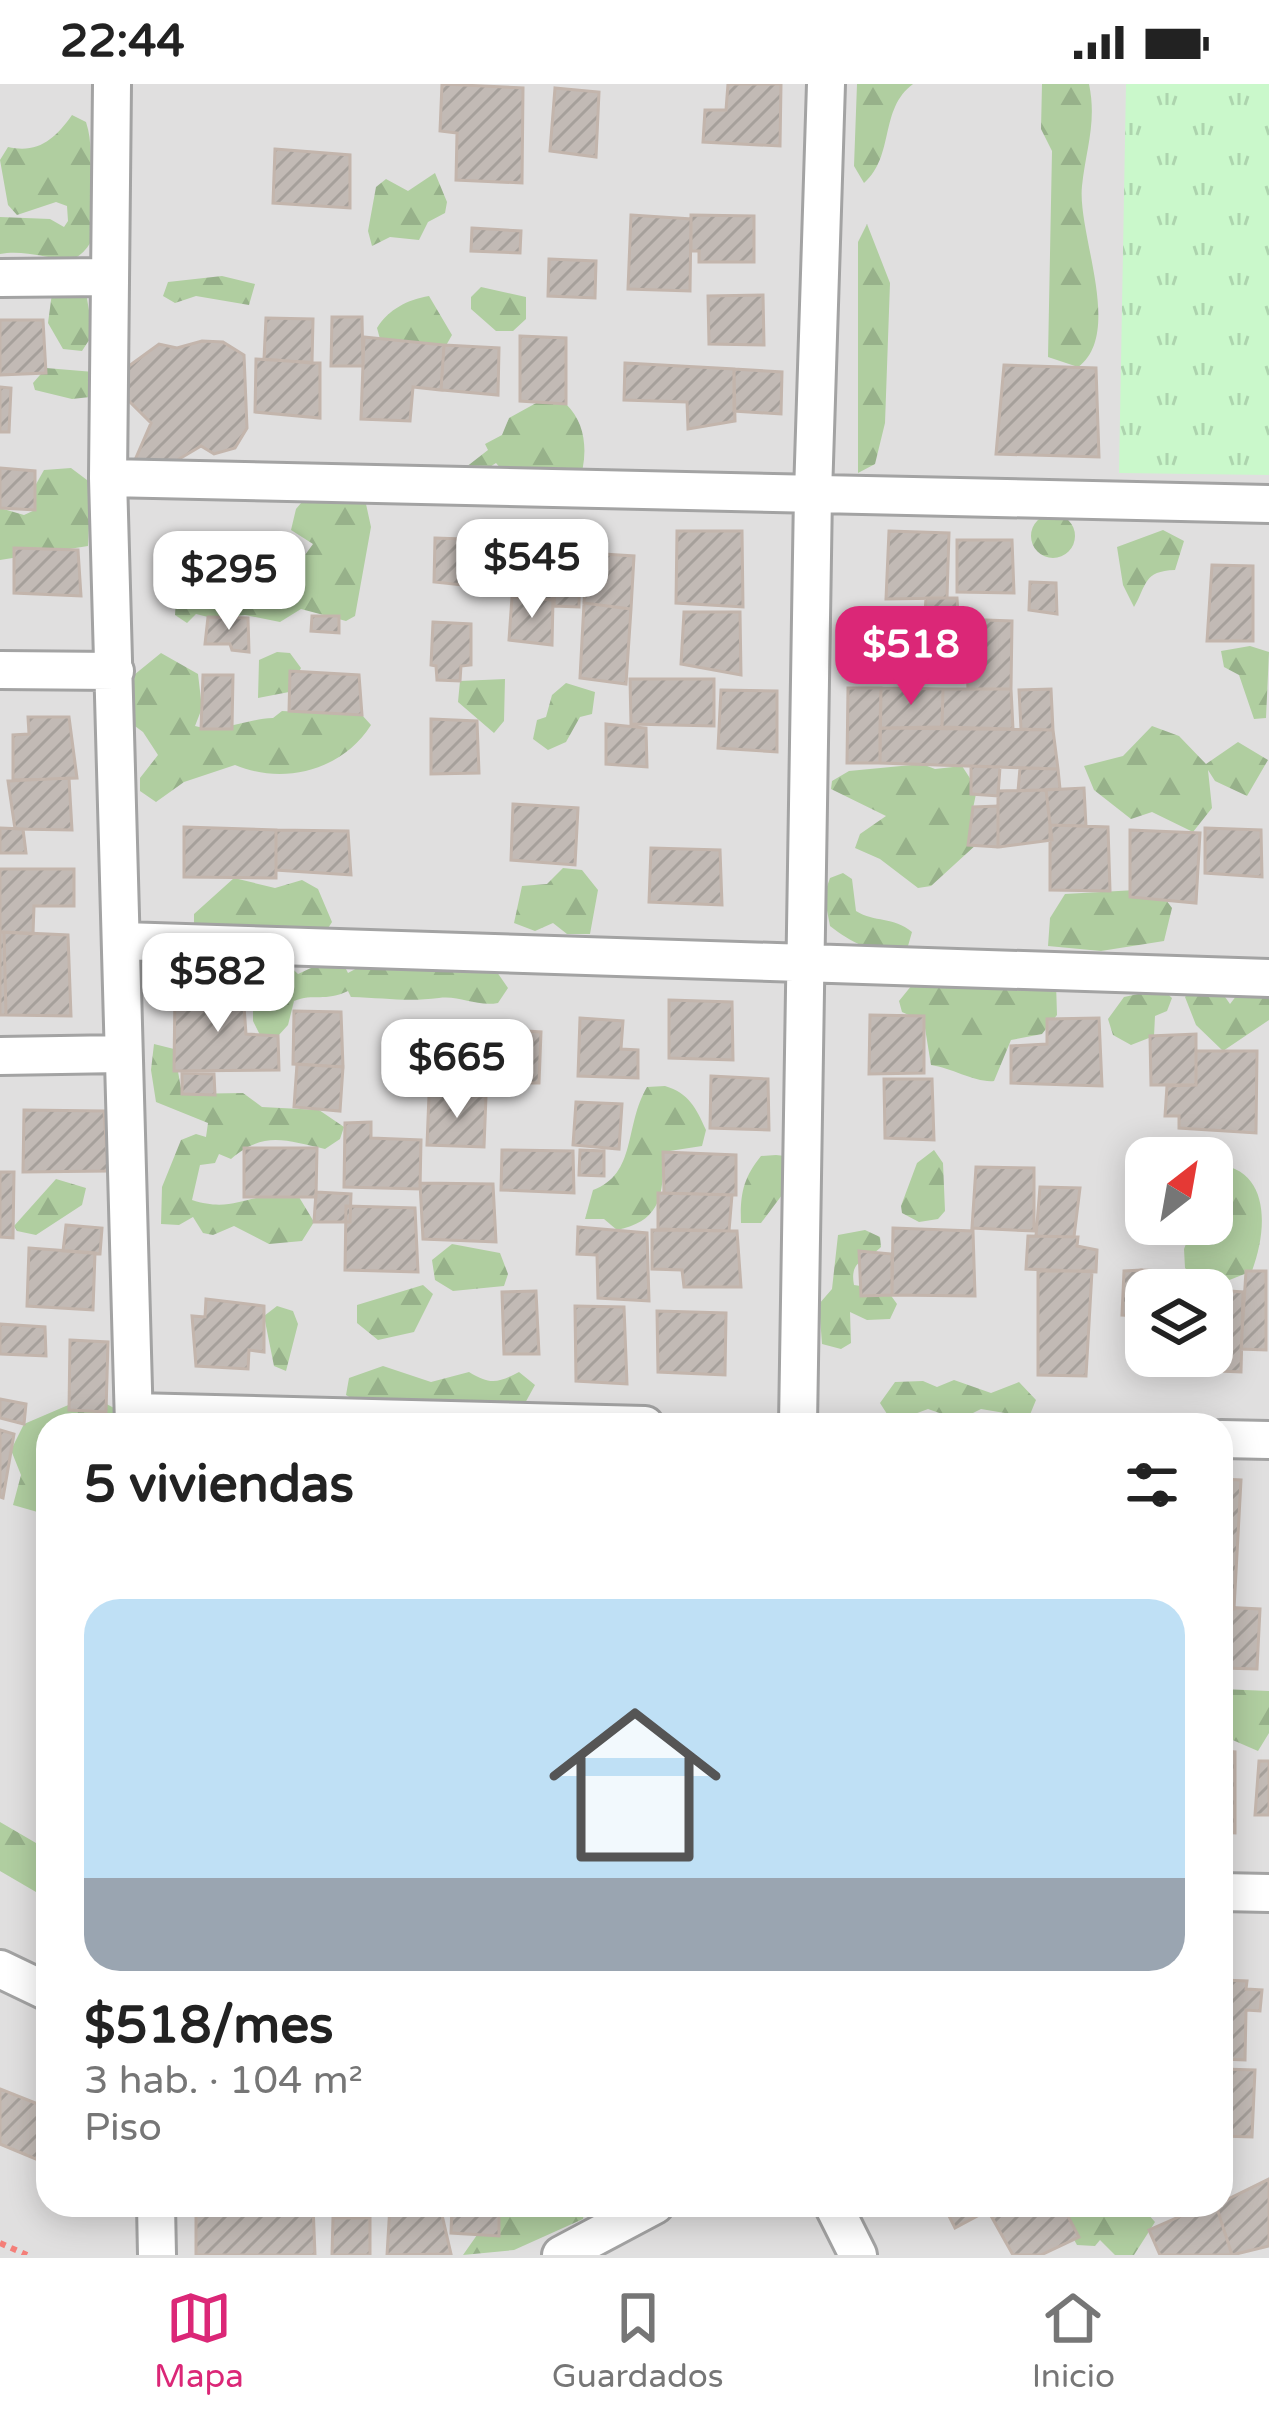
<!DOCTYPE html>
<html lang="es">
<meta charset="utf-8">
<style>
:root{--surface:#fff;--page:#f2f2f2;--text:#222;--muted:#767676;--line:#e0e0e0;--accent:#db2777}
body{margin:0;font-family:"Varela Round",sans-serif;background:var(--page);color:var(--text);height:100vh;display:flex;flex-direction:column;font-size:45px;white-space:nowrap}
*{box-sizing:border-box;margin:0}
p{font-size:39px;color:var(--muted)}
.icon{flex:none;width:66px;height:66px;fill:none;stroke:currentColor;stroke-width:2;stroke-linecap:round;stroke-linejoin:round}
.map{position:relative;flex:1;overflow:hidden}
.panel{position:absolute;left:36px;top:1329px;width:1197px;height:804px;display:flex;flex-direction:column;background:var(--surface);border-radius:36px;box-shadow:0 6px 30px #0003}
.panel>*{flex:none}
.needle{width:78px;rotate:31deg}
.fabs{position:absolute;left:1125px;top:1053px;display:grid;gap:24px}
.fabs a{display:grid;place-items:center;width:108px;height:108px;border-radius:24px;background:var(--surface);box-shadow:0 6px 30px #0003;font-size:60px}
.price{position:absolute;translate:-50% -102px;padding:0 27px;border-radius:24px;background:#fff;color:#222;font-size:39px;line-height:78px;filter:drop-shadow(0 3px 6px #0008)}
.price::after{content:'';position:absolute;left:50%;top:72px;width:36px;height:27px;margin-left:-18px;background:inherit;clip-path:polygon(0 0,100% 0,50% 100%)}
.price.on{background:var(--accent);color:#fff}
ul{padding:0;list-style:none}
li{display:grid;align-content:center;gap:24px;height:636px;padding:0 48px}
li+li{border-top:3px solid var(--line)}
li span{display:grid;place-items:center;height:372px;border-radius:36px;color:#555}
li>.icon{margin-inline-start:auto}
span .icon{width:216px;height:216px;fill:#fffc;stroke-width:1}
li b{font-size:51px}
h2{display:flex;justify-content:space-between;align-items:center;height:144px;padding:0 48px;font-size:51px}
.status{display:flex;justify-content:space-between;align-items:center;height:84px;padding:0 60px;background:var(--surface);direction:ltr}
.status svg{height:33px;fill:currentColor}
.dock{display:flex;justify-content:space-around;align-items:center;height:168px;border-top:3px solid var(--line);background:var(--surface);font-size:33px;color:var(--muted)}
.dock a{display:grid;justify-items:center;gap:6px}
.dock .on{color:var(--accent)}
.map>svg:first-child{display:block}
.residential{fill:#e0dfdf;fill-rule:evenodd}
.forest{fill:url(#forest-firs)}
.park{fill:url(#park-tufts)}
.building{fill:url(#building-hatch);stroke:#c3b5ac;stroke-width:3}
.lines{fill:none;stroke-linecap:round;stroke-linejoin:round}
.minor-casing{stroke:#a3a3a3;stroke-width:42}
.path{stroke:#f47e78;stroke-width:6;stroke-dasharray:6 6;stroke-linecap:butt}
.minor{stroke:#fff;stroke-width:36}
</style>
<div class="status"><b>22:44</b><svg viewBox="0 0 49 12"><path d="M0 12V9h3v3zM5 12V6h3v6zM10 12V3h3v9zM15 12V0h3v12zM26 1h20v11H26zM47 4h2v5h-2z"/></svg></div>
<div class="map">
<svg width="1269" height="2171" viewBox="0 0 1269 2171">
<defs>
<pattern id="forest-firs" width="22" height="20" patternUnits="userSpaceOnUse" patternTransform="scale(3)"><rect width="22" height="20" fill="#b0cea0"/><path d="M5 1l3.5 6h-7zM16 11l3.5 6h-7z" fill="#97b18a"/></pattern>
<pattern id="park-tufts" width="24" height="20" patternUnits="userSpaceOnUse" patternTransform="scale(3)"><rect width="24" height="20" fill="#caf8cb"/><path d="M3 7l-1-3M5 7V3M7 7l1-3M15 17l-1-3M17 17v-4M19 17l1-3" fill="none" stroke="#add4ae"/></pattern>
<pattern id="building-hatch" width="6" height="6" patternUnits="userSpaceOnUse" patternTransform="scale(3)"><rect width="6" height="6" fill="#c2bab5"/><path d="M-1 1l2-2M0 6l6-6M5 7l2-2" fill="none" stroke="#a6a09b"/></pattern>
</defs>
<rect width="100%" height="100%" fill="#f1eee9"/>
<path class="residential" d="M0 0H1269V2171H0ZM1146 1074H1212V1140H1146ZM1146 1206H1212V1272H1146ZM48 1341H1221V2121H48Z"/>
<path class="forest" d="M857 0H913C879 25 895 72 864 99L854 82Z
M1042 0H1089C1097 38 1086 65 1082 102 1077 150 1124 249 1078 283L1048 273 1052 67 1041 45Z
M72 31 86 38C93 59 89 75 92 96 97 125 104 157 74 175 48 176 25 165 0 170V133L50 135 64 143 68 137 67 122 56 118 17 131 8 121 0 76 8 63C38 70 55 55 72 31Z
M435 89 447 118 445 129 428 138 419 156 390 153 372 162 368 147 376 103 386 95 408 107Z
M867 140 890 199 885 339 875 380 858 389V158Z
M222 192 255 200 249 221 196 212 175 219 163 212 168 198Z
M85 203 93 250 82 267 63 265 48 239 52 209Z
M481 203 526 213V235L513 247H496L471 225V213Z
M429 212 452 251 444 265 412 258 407 262 380 255 377 244C389 225 407 216 429 212Z
M46 284 94 288 99 312 72 315 35 306 33 299Z
M538 318 566 320C588 341 588 374 578 401L508 393 496 379 482 388 461 387 488 366 485 360 502 351 509 334Z
M71 384 91 399 88 462 0 476V424L24 431 35 426V402L44 386Z
M317 400 366 420 371 443 355 532 346 537 301 525 280 538 245 531 216 535 196 530 187 539 175 531 176 515C200 502 221 485 247 475L279 489 297 482 313 460 291 446 296 425Z
M1031 452a22 22 0 1 1 44 0a22 22 0 1 1-44 0Z
M1163 446 1184 457 1175 486C1143 487 1147 501 1134 523L1123 501 1117 463Z
M1250 562 1269 568 1266 634 1254 635 1239 591 1224 583 1221 567Z
M277 568 290 569 301 584 289 608 258 614 259 576Z
M161 569 198 590 202 624 195 642C223 649 246 635 273 634L282 627 362 631 371 641C342 687 283 701 235 681L184 698 156 718 140 707V694L158 671 143 648 124 634 129 595Z
M505 595 504 637 494 649 458 618 460 597Z
M566 599 595 608 592 630 580 633 566 658 548 666 533 655 537 636 546 633 552 611Z
M1152 642 1179 652 1206 680 1238 658 1268 676 1247 712 1215 697 1208 686 1212 724 1193 748 1152 728 1131 735 1094 706 1084 682 1123 672Z
M922 680 935 685 962 682 977 705 970 739 978 759 931 802 918 804 880 775 855 764 860 750 886 732 831 705 832 697 849 687Z
M563 784 582 786 598 806 590 850H567L553 839 535 847 514 839 522 802 547 800Z
M843 789 852 795 856 827C875 839 893 832 912 848L906 869C877 871 853 860 830 842L824 811 830 794Z
M234 794 275 804 302 796 318 805 332 838 325 849 194 848V830Z
M1136 806 1166 816 1172 824 1164 857 1101 867 1048 862 1050 834 1065 810Z
M169 864 230 873 244 898 256 904 257 882 277 870 298 890 339 871 348 889 372 876 390 875 396 886 490 878 508 904 498 919C477 923 459 911 439 914 408 918 385 914 351 913L348 907C326 918 313 909 294 917L288 941 278 952 260 951 253 937V913L243 908 218 917 191 901 168 917 156 914V883Z
M984 895 1056 899 1057 931 1042 950 1011 956 994 997C976 999 952 984 931 981L924 938 902 928 899 917 916 896 976 904Z
M1153 897 1172 914 1167 927 1155 932 1154 952 1131 961 1113 951 1108 935 1124 913 1143 909Z
M1247 898 1269 904V936L1223 967 1196 941 1185 913 1194 902 1218 903 1230 920Z
M154 960 174 965 182 1010 243 1009 262 1023 319 1026 344 1043 340 1055 325 1065C287 1057 264 1046 231 1075L219 1070 215 1079 200 1081 192 1116C238 1131 252 1104 299 1113L314 1138 302 1157 269 1160 234 1142 213 1151 203 1149 193 1133 179 1141 161 1140 162 1103 181 1056 196 1050 206 1053 208 1039 156 1018 151 986Z
M665 1002C689 1009 696 1024 706 1046L702 1062 663 1068C664 1111 661 1137 617 1146L604 1135H585L593 1106C637 1090 624 1042 647 1003Z
M934 1066 943 1079 945 1127 938 1135 919 1138 902 1129 901 1122 917 1079Z
M776 1071 794 1073 782 1111 761 1139H741C740 1111 743 1094 761 1072Z
M1212 1080C1269 1082 1269 1141 1252 1187L1207 1205 1185 1184 1184 1165 1192 1144 1212 1140Z
M56 1095 86 1104 82 1121 36 1151 17 1147 14 1142Z
M865 1146 880 1153 881 1163C867 1177 849 1175 854 1201L887 1206 897 1220 890 1235 867 1236 850 1228 851 1259 841 1265 822 1260 819 1220 832 1205 838 1151Z
M452 1160 500 1169 508 1190 504 1202 453 1207 435 1196 432 1176Z
M423 1201 433 1210 414 1248 378 1256 357 1239V1221Z
M277 1222 293 1227 298 1240 286 1287 274 1282 264 1232Z
M383 1282 431 1298 469 1288C490 1301 498 1299 519 1288L535 1301 524 1321 429 1322 393 1314 383 1323 362 1321 346 1311 349 1294Z
M954 1296 991 1309 1019 1298 1036 1316 1029 1333 981 1325 959 1336 928 1325 904 1334 887 1330 880 1319 895 1298 923 1297 937 1303Z
M99 1316 114 1324 116 1341H48V1423L41 1429 13 1421 21 1391 11 1366 24 1340 73 1319Z
M1221 1605 1269 1607V1649L1258 1667 1221 1651Z
M0 1738 48 1766V1815L0 1787Z
M498 2121H585L583 2135 514 2166 463 2171Z
M1073 2121H1140L1155 2138 1134 2171H1115L1100 2156 1095 2162 1077 2161 1066 2141Z"/>
<path class="park" d="M1126 0H1269V391L1119 389Z"/>
<path class="building" d="M442 0 523 4 522 99 456 96 457 49 440 47Z
M728 0H781L780 62 703 58 705 26H726Z
M555 4 599 8 596 73 550 67Z
M275 65 350 71V124L273 119Z
M631 131 691 135 690 207 628 205Z
M691 131 754 132V178H699V167H691Z
M472 144 521 147 520 169 471 167Z
M549 175 596 177 595 214 548 212Z
M763 211 764 261 709 260 708 212Z
M332 233H362L363 282H331Z
M266 234 313 235 312 279 264 275Z
M0 236H43L46 289 0 291Z
M520 252 566 254V320L520 317Z
M364 253 444 261 441 306 413 303 410 337 361 335Z
M202 257 223 258 244 271 247 344 235 364 214 370 201 362 154 390 135 376 151 339 121 309 129 282 159 260 177 264Z
M444 261 499 264 498 311 441 306Z
M256 275 320 279V334L255 328Z
M625 279 734 285 735 337 688 345 687 318 624 316Z
M1004 281 1096 284 1099 373 996 370Z
M734 285 782 288 781 330 734 327Z
M0 303 11 304 9 348H0Z
M0 384 35 387V426L0 424Z
M677 447H742L743 523 676 519Z
M889 447 949 449 947 514 886 515Z
M435 454 492 456V504L434 498Z
M513 455 556 456 553 516 512 513Z
M957 456H1012L1014 509 957 508Z
M14 464 78 466 81 512 14 509Z
M556 466 580 467 579 523 554 522Z
M587 469 634 472 631 525 584 519Z
M1212 481 1253 482V557H1207Z
M1030 498 1056 499 1057 530 1029 526Z
M512 513 553 516 552 561 509 556Z
M926 514H957L958 530 925 529Z
M584 519 631 525 626 600 580 594Z
M684 528H740L741 591 681 580Z
M312 532H339V549L311 547Z
M208 533 248 534 249 568 232 566 230 560H205Z
M958 535 1012 537 1011 605H968L967 586 956 585Z
M433 538 471 540V581L461 582 460 597 437 596 436 582 431 581Z
M290 587 359 591 362 631 289 627Z
M203 591H233L232 645H201Z
M630 595H714V642L631 640Z
M848 604H881L880 679H847Z
M881 604 943 605 942 643 880 644Z
M943 605H1011L1013 645 942 643Z
M1051 605 1053 646 1021 645 1019 606Z
M721 606 777 607V668L718 664Z
M28 633H69L77 694 13 696V651L29 650Z
M431 635 477 637 479 689 431 690Z
M606 640 646 644 647 683 606 680Z
M880 644 1053 646 1058 685 880 679Z
M971 682 1000 683 998 712 971 710Z
M1020 684 1058 685 1060 705 1018 707Z
M69 694 72 746 15 745 8 697Z
M1084 704 1086 742 1050 741 1046 706Z
M1046 706 1052 756 998 763V707Z
M513 720 578 724 575 781 511 776Z
M998 722V763L968 761 973 723Z
M1050 741 1108 743 1110 807 1050 806Z
M184 743 276 746V794L184 793Z
M0 744 23 745 26 769H0Z
M1205 744 1261 746 1262 793 1205 789Z
M276 746 348 747 351 791 276 786Z
M1130 746 1200 749 1196 819 1130 813Z
M651 764 720 766 722 821 649 818Z
M0 785H74V822H34L33 850 0 848Z
M0 848H4L6 931H0Z
M4 848 68 851 71 932 6 931Z
M175 905 243 908 246 950 278 952 279 986 174 987Z
M669 916 732 918 733 976 669 974Z
M294 927 341 928 343 983 293 980Z
M870 931 924 932V989L869 990Z
M580 934 623 937 621 965 638 966V994L578 992Z
M1099 934 1102 1002 1011 999V962L1047 960V935Z
M511 946 541 948 539 999H510Z
M1196 950V1001H1151L1150 952Z
M1196 967H1257L1256 1049 1179 1044V1032H1165L1167 1002 1196 1001Z
M297 980 343 983 340 1027 294 1023Z
M182 989 214 990 215 1011 182 1010Z
M711 992 768 995 769 1046 710 1044Z
M884 995H932L934 1056 885 1054Z
M429 1011 486 1012 484 1063 427 1061Z
M576 1018 622 1020 619 1065 573 1061Z
M24 1026 104 1027 108 1087 23 1088Z
M371 1038V1054L421 1056 420 1105 344 1103 345 1039Z
M244 1064H317L316 1113H244Z
M502 1066 573 1067 574 1109 501 1106Z
M580 1066 604 1067V1092L579 1091Z
M663 1068 736 1071V1111L664 1109Z
M976 1083 1034 1084V1147L972 1144Z
M0 1088H14L13 1154 0 1153Z
M420 1099 493 1100 496 1158 423 1155Z
M1040 1103 1080 1104 1074 1153 1036 1152Z
M316 1108 351 1110 350 1138H314Z
M658 1109 732 1111 729 1147 658 1145Z
M346 1122 415 1124 418 1188 345 1186Z
M66 1141 102 1144 100 1170 63 1167Z
M578 1143 647 1149 649 1217 598 1214 597 1171 577 1170Z
M893 1144 973 1147 975 1212 892 1211Z
M652 1146 737 1147 741 1203H684L682 1186 652 1185Z
M1028 1152 1078 1153 1077 1162 1097 1166 1096 1188 1026 1185Z
M29 1164 95 1169 93 1226 27 1222Z
M859 1167 892 1170V1211L861 1212Z
M1141 1186 1140 1232 1122 1231 1124 1187Z
M1141 1186 1187 1188 1185 1206H1146V1252H1140Z
M1038 1187H1092L1086 1292 1038 1291Z
M1246 1187H1266V1266L1241 1265Z
M1199 1205 1243 1208 1241 1288 1194 1286 1195 1272H1212V1206Z
M536 1207 539 1270H504L502 1208Z
M206 1215 264 1222V1268L249 1266 248 1285 196 1282 192 1232 205 1233Z
M575 1222 624 1223 627 1300 576 1297Z
M657 1227 726 1229 725 1291 658 1288Z
M0 1240 45 1243 46 1272 0 1270Z
M70 1256 108 1258 106 1328 69 1326Z
M0 1315 26 1320 24 1340 0 1334Z
M0 1346 14 1350 3 1414 0 1413Z
M1221 1395 1241 1396 1234 1525 1221 1524Z
M1221 1523 1260 1525 1257 1585 1221 1584Z
M1221 1667 1235 1668V1749L1221 1748Z
M1259 1677H1269V1731H1255Z
M1221 1896 1247 1897 1246 1905 1262 1906 1260 1927 1246 1926 1245 1976 1221 1975Z
M1222 1985 1255 1986 1252 2053 1221 2052Z
M0 2005 48 2024 38 2076 0 2060Z
M1269 2095V2162L1232 2171 1216 2121Z
M196 2121H313L315 2171H196Z
M390 2121H432L431 2128 442 2131 451 2170 387 2171Z
M452 2121H499V2152L451 2149Z
M949 2121H998L955 2144 945 2124Z
M1007 2121H1062L1079 2153 1041 2171H1013L990 2130Z
M1206 2121H1216L1232 2171H1160L1149 2146Z
M333 2134H370V2171H332Z"/>
<g class="lines">
<g class="minor-casing">
<path id="minor" d="M112 0 108 394 134 1341
M0 194 109 193
M108 394 1269 420
M0 586 115 587
M123 857 1269 894
M0 972 121 970
M134 1328 645 1341
M798 1341 813 410 826 0
M1221 1355 1269 1356
M1221 1808 1269 1809
M0 1885 48 1908
M156 2121 157 2171
M833 2121 858 2171
M561 2171 655 2121"/>
</g>
<path class="path" d="M0 2159 27 2171"/>
<use href="#minor" class="minor"/>
</g>
</svg>
<div class="fabs">
<a><svg class="needle" viewBox="-14 -14 28 28"><path d="M0-13l5 13h-10z" fill="#e53935"/><path d="M0 13l5-13h-10z" fill="#767676"/></svg></a>
<a><svg class="icon" aria-label="layers" viewBox="0 0 24 24"><path d="M12 4l9 5-9 5-9-5zM3 14l9 5 9-5"/></svg></a>
</div>
<b class="price" style="left:532px;top:537px">$545</b>
<b class="price" style="left:229px;top:549px">$295</b>
<b class="price on" style="left:911px;top:624px">$518</b>
<b class="price" style="left:218px;top:951px">$582</b>
<b class="price" style="left:457px;top:1037px">$665</b>
<section class="panel">
<h2>5 viviendas<svg class="icon" aria-label="filters" viewBox="0 0 24 24"><path d="M4 7h16M4 17h16"/><circle cx="9" cy="7" r="2"/><circle cx="15" cy="17" r="2"/></svg></h2>
<ul>
<li><span style="background:linear-gradient(#bfe0f5 75%,#9aa5b1 0)"><svg class="icon" aria-label="home" viewBox="0 0 24 24"><path d="M3 11l9-7 9 7M6 9v11h12V9"/></svg></span><div><b>$518/mes</b><p>3 hab. · 104 m²</p><p>Piso</p></div></li>
</ul>
</section>
</div>
<nav class="dock">
<a class="on"><svg class="icon" aria-label="map" viewBox="0 0 24 24"><path d="M3 6l6-2 6 2 6-2v14l-6 2-6-2-6 2zM9 4v14M15 6v14"/></svg>Mapa</a>
<a><svg class="icon" aria-label="saved" viewBox="0 0 24 24"><path d="M7 4h10v16l-5-4-5 4z"/></svg>Guardados</a>
<a><svg class="icon" aria-label="home" viewBox="0 0 24 24"><path d="M3 11l9-7 9 7M6 9v11h12V9"/></svg>Inicio</a>
</nav>
